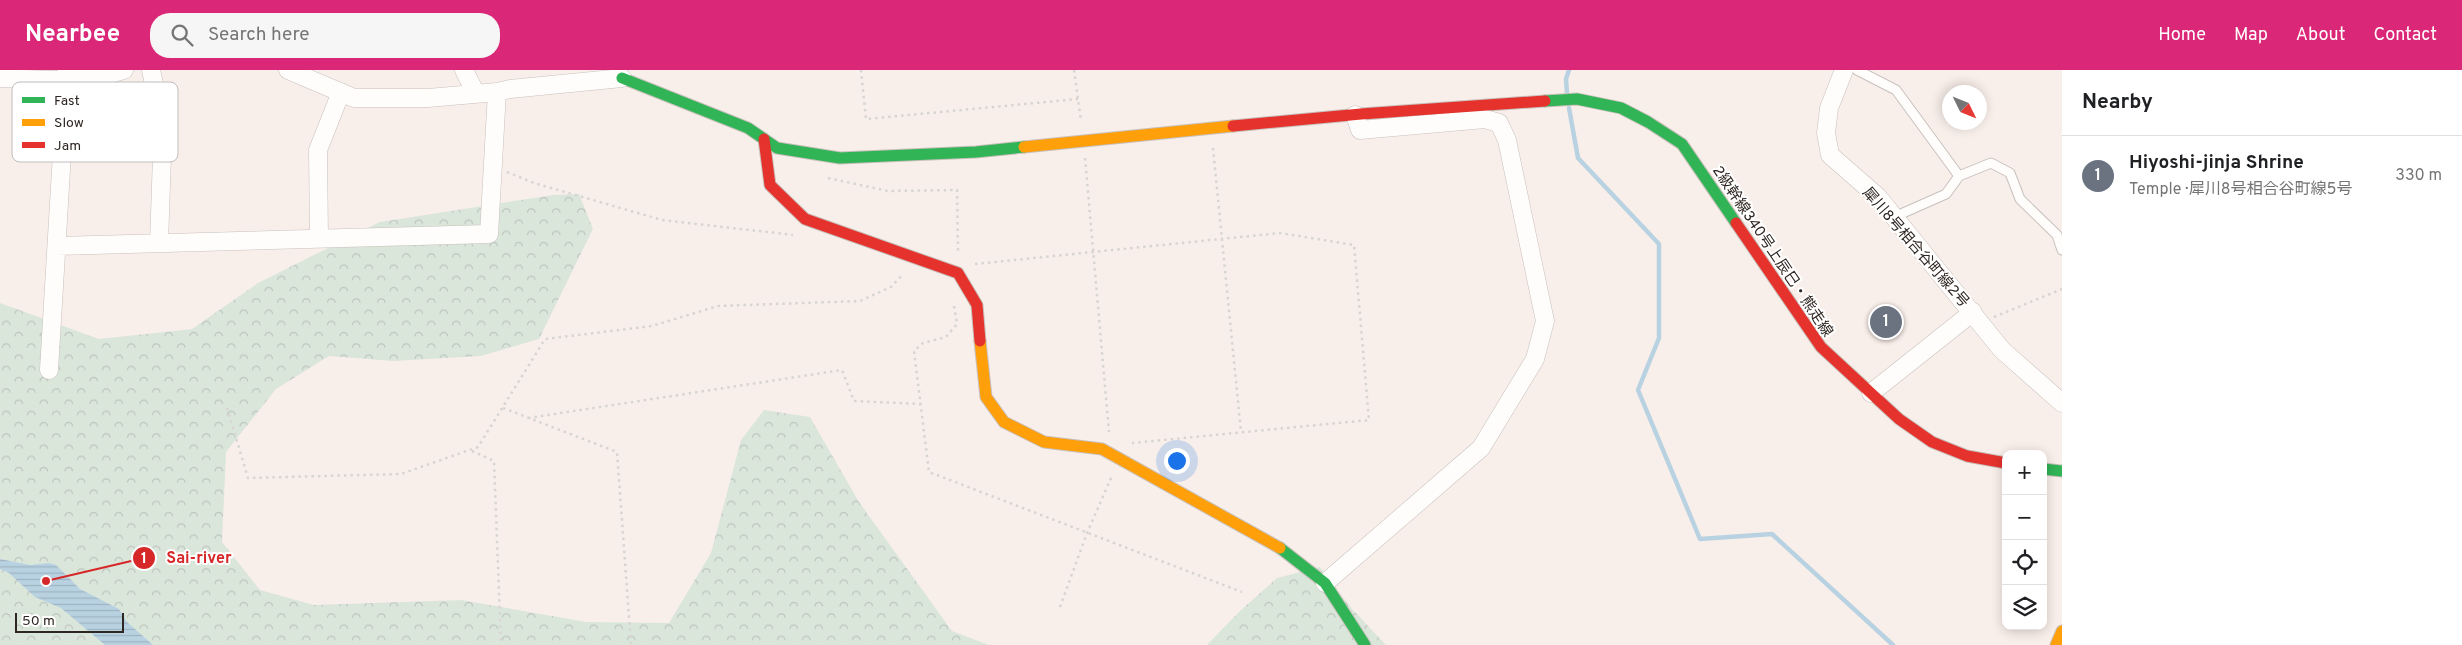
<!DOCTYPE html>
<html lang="en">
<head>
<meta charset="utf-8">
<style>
  body { margin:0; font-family:Overpass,"Noto Sans JP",sans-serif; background:#f6f6f6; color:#202124 }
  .controls { position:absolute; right:15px; bottom:15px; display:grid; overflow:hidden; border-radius:10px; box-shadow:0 2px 12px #0003 }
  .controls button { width:45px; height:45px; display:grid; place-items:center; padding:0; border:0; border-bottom:1px solid #e0e0e0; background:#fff; color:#202124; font:25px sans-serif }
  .compass { position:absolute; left:1942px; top:15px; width:45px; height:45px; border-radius:50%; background:#fff; box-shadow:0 2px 12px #0003; rotate:133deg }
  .scale { position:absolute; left:15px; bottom:12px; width:109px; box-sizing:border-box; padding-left:5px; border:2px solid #2e2622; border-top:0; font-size:14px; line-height:18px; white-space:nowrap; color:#2e2622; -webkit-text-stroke:4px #fff; paint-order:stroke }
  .you { position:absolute; left:1176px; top:390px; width:18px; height:18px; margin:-12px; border:4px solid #fff; border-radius:50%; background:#1a73e8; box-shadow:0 0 0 8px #1a73e833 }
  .badge { display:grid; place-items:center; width:32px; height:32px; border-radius:50%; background:#db2777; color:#fff; font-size:16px; font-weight:700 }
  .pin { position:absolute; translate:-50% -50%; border:2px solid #fff; box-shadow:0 1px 5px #0006 }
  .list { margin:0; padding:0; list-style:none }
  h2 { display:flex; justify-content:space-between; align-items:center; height:65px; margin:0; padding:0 20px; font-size:21px }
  h2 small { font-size:16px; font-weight:400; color:#757577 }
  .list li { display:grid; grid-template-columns:32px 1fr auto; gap:15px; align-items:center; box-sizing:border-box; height:80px; padding:0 20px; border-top:1px solid #e0e0e0 }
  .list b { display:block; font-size:19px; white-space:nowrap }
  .list p { margin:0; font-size:16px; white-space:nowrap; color:#757577 }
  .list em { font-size:16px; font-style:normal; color:#757577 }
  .icon { flex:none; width:28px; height:28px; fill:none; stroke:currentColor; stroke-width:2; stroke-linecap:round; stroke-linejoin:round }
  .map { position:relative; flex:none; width:2062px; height:575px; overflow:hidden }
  header { display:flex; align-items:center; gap:30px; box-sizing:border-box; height:70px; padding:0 25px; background:#db2777; color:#fff }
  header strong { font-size:24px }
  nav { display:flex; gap:28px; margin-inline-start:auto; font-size:18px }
  .search { width:350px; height:45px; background:#f6f6f6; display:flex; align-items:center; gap:12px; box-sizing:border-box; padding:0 18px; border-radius:20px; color:#757577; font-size:19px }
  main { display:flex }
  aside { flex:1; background:#fff }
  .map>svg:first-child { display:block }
  .forest { fill:url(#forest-crowns) }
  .water { fill:url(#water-rules) }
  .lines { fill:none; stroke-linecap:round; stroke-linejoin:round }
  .stream { stroke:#b8d2e2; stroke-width:4.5 }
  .lane-casing { stroke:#c8c0bc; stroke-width:11 }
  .street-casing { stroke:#c8c0bc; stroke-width:19 }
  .fast-casing { stroke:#c8c0bc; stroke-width:13 }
  .slow-casing { stroke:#c8c0bc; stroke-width:13 }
  .jam-casing { stroke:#c8c0bc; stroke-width:13 }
  .path { stroke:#d7d5d3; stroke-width:2.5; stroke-dasharray:2.5 4; stroke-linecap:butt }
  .lane { stroke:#fefdfc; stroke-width:9 }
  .street { stroke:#fefdfc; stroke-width:18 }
  .fast { stroke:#30b455; stroke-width:11 }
  .slow { stroke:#ff9f0a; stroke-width:11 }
  .jam { stroke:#e5322d; stroke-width:11 }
  .labels { text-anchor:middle; stroke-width:4; stroke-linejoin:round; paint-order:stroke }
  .street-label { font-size:15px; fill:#2e2622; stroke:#fff }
  .key { fill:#fff; stroke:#c0bebd; stroke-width:1 }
  .key-label { font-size:14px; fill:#2e2622 }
  .leader { fill:none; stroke:#d62828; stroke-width:2 }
  .callout-dot { fill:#d62828; stroke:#fff; stroke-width:2 }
  .mark-label { font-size:15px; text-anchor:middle; font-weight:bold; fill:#fff }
  .callout-label { font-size:16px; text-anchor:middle; font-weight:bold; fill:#d62828; stroke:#fff; stroke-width:4; stroke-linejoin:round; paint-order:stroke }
</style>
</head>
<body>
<header>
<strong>Nearbee</strong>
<div class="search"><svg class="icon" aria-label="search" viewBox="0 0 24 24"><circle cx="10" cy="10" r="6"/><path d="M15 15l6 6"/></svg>Search here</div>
<nav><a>Home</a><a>Map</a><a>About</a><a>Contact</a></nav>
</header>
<main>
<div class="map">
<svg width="2062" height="575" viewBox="0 0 2062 575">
  <defs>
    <pattern id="forest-crowns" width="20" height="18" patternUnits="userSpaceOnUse" patternTransform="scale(1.25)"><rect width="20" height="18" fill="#dbe6db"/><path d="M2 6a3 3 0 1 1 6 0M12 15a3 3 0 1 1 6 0" fill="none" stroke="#bcc5bc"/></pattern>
    <pattern id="water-rules" width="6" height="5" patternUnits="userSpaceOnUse" patternTransform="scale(1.25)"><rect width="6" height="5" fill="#b8d2e2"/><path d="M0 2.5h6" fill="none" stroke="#9eb4c2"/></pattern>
  </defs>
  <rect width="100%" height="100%" fill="#f9efea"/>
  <path class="forest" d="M579,124l14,35 -54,110 -58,17 -88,5 -64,-5 -53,33 -50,63 -4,90 38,48 54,15 147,-5 125,22 83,1 42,-70 30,-113 23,-30 46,7 49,85 93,129 37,14h-989v-342l99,36 93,-10 66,-46 122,-61 173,-27z
    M1320,497l32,42 34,36h-179l33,-34 37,-33z"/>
  <path class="water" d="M0,489l30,6 19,-2 7,2 24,24 39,20 8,13 26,23h-48l-44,-37 -26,-11 -26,-24 -9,-4z"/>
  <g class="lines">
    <path class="stream" d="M1567,23l-1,-14 3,-9
      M1569,38l9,50 81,86v94l-21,52 62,149 72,-5 121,111"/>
    <defs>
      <path id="lane" d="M1857,0l39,20 63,86 32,-13 19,10 10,26 37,36 5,15
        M1894,147l52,-23 13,-18"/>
      <path id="street" d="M151,0l12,57 -4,116
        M288,0l66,28h74l69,-6 13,-3 112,-11
        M464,0l12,24
        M1844,0l-15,38 -3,25 4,22 48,42 124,153 60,53
        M0,8c41,2 84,5 124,-8
        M319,168l-1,-88 23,-58
        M57,176l432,-12 8,-142
        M49,300l18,-300
        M1871,323l102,-81
        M1325,513l156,-135 54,-89 10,-38 -38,-181 -8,-17 -14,-4 -125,11 -5,-15"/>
      <path id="fast" d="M622,8l126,50 29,20 63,10 136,-6 48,-5
        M1545,31l32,-2 44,9 27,14 34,22 54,79
        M2043,399l19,2
        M1280,478l45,35 40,62"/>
      <path id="slow" d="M1024,77l209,-21
        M980,271l6,56 18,25 40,20 58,7 178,99
        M2056,575l6,-14"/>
      <path id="jam" d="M1233,56l128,-12 184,-13
        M764,69l6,46 35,34 153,54 19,32 3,36
        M1736,153l85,124 78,72 33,23 35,14 39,7"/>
    </defs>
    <use href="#lane" class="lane-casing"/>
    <use href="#street" class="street-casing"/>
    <use href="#fast" class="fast-casing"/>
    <use href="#slow" class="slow-casing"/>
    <use href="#jam" class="jam-casing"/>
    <path class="path" d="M861,0l5,49 212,-20
      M1074,0l7,51
      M1213,78l28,284
      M1085,88l24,274
      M507,102l27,11 128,37 131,15
      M828,108l60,13 69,-1 1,64
      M975,194l305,-31 74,12 15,175 -237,23
      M954,236l3,18 -11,13 -23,6 -9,8 15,121 313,120
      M1994,247l68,-28
      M227,338l21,70 153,-4 77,-27 67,-108 107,-13 66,-20 142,-5 31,-14 12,-13
      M503,338l114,44 14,192
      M528,348l314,-48 12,31 67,3
      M472,381l22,10 7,184
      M1060,537l27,-74 25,-57"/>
    <use href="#lane" class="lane"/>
    <use href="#street" class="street"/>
    <use href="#fast" class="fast"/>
    <use href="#slow" class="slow"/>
    <use href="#jam" class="jam"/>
  </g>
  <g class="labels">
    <g class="street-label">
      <text transform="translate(1916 177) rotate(49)" y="5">犀川8号相合谷町線2号</text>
      <text transform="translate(1773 181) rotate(56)" y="5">2級幹線340号上辰巳・熊走線</text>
    </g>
  </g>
  <rect x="12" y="12" width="166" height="80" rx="8" class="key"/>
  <rect x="22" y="27" width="23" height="6" fill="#30b455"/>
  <rect x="22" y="49" width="23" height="7" fill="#ff9f0a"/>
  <rect x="22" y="72" width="23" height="6" fill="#e5322d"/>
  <g class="key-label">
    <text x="54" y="35">Fast</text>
    <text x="54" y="57">Slow</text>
    <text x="54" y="80">Jam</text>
  </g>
  <path class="leader" d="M46 511L144 488"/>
  <g class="callout-dot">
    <circle cx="46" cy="511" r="5"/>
    <circle cx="144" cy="488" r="12"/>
  </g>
  <g class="mark-label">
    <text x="144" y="493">1</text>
  </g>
  <g class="callout-label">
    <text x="199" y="493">Sai-river</text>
  </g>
</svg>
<div class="controls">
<button>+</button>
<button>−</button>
<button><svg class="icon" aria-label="locate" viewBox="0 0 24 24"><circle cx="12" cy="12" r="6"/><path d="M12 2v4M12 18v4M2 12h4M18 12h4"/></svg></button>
<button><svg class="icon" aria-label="layers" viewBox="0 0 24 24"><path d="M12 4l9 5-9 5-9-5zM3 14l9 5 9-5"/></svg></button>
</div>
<svg class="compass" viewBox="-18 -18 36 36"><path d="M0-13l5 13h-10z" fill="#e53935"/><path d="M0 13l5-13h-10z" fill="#757577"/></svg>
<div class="scale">50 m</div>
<div class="you"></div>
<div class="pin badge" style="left:1886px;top:252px;background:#6b7280">1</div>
</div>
<aside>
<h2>Nearby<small></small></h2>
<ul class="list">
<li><span class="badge" style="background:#6b7280">1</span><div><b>Hiyoshi-jinja Shrine</b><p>Temple · 犀川8号相合谷町線5号</p></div><em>330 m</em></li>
</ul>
</aside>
</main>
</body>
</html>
